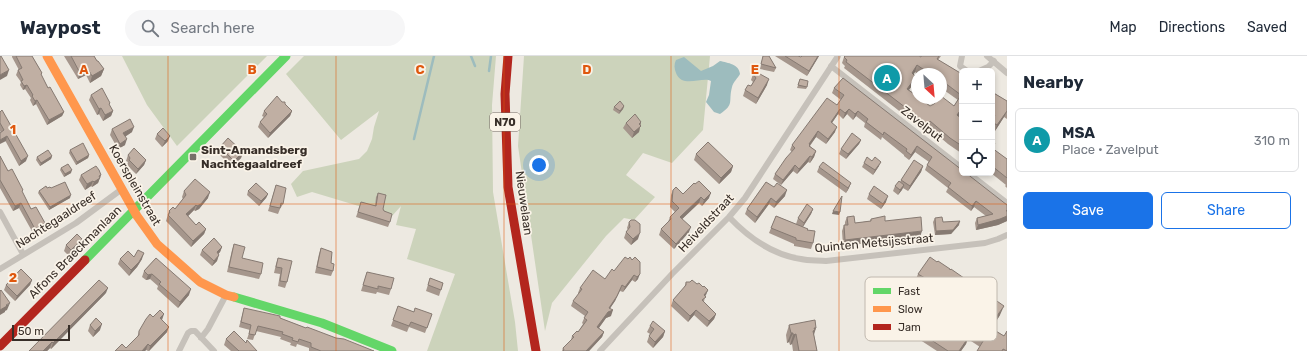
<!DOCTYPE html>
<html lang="en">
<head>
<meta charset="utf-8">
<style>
  body { margin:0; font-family:Rubik,sans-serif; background:#f6f6f7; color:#1f2937 }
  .controls { position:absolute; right:12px; top:12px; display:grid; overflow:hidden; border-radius:6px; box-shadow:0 2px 6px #0003 }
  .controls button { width:36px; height:36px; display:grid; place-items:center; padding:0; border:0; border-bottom:1px solid #e0e1e3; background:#fff; color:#1f2937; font:20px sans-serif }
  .compass { position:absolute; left:911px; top:12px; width:36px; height:36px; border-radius:50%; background:#fff; box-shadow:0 2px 6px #0003; rotate:154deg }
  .scale { position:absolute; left:12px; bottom:10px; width:58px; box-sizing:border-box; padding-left:4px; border:2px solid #372e28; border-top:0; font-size:11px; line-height:14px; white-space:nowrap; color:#372e28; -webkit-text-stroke:3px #faf3e8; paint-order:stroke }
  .you { position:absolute; left:539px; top:109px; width:14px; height:14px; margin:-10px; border:3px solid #fff; border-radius:50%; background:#1a73e8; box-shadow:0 0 0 6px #1a73e833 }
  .badge { display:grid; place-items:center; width:26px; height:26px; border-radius:50%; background:#1a73e8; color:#fff; font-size:13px; font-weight:700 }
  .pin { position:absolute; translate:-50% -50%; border:2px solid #fff; box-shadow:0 1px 4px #0006 }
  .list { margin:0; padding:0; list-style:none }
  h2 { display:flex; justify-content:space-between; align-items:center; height:52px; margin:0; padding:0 16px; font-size:17px }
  h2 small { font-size:13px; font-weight:400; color:#747a83 }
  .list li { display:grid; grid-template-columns:26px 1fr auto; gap:12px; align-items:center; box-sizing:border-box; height:64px; margin:0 8px 8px; padding:0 8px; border:1px solid #e0e1e3; border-radius:6px }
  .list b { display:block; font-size:15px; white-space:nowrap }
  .list p { margin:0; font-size:13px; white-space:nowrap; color:#747a83 }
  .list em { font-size:13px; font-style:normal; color:#747a83 }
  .actions { display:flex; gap:8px; padding:12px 16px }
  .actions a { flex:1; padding:9px 0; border:1px solid #1a73e8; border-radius:6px; text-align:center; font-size:14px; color:#1a73e8 }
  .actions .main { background:#1a73e8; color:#fff }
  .icon { flex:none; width:22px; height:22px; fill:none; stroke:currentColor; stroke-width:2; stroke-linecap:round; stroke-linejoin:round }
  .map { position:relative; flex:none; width:1007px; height:295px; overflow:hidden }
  header { display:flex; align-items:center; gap:24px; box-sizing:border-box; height:56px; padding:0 20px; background:#fff; border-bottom:1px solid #e0e1e3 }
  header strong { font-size:19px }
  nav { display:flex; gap:22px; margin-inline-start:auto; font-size:14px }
  .search { width:280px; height:36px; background:#f6f6f7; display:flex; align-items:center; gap:10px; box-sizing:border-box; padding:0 14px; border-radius:22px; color:#747a83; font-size:15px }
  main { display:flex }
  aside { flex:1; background:#fff }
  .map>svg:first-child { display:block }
  .green { fill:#ccd3bb }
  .water { fill:#9dbcbe }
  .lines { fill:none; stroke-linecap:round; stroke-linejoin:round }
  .stream { stroke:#9dbcbe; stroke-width:2.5 }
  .street { stroke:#c6c1ba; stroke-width:6 }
  .fast { stroke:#63d668; stroke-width:9 }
  .slow { stroke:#ff974d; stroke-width:9 }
  .jam { stroke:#b3261e; stroke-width:9 }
  .wall { fill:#a5968c; fill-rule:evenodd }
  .shaded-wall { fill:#867a72 }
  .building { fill:#c0afa3; stroke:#867a72; fill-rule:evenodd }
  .grid { fill:none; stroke:#df570d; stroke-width:1; stroke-opacity:0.55 }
  .poi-dot { fill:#776f69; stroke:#faf3e8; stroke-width:1.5 }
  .labels { text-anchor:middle; stroke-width:3.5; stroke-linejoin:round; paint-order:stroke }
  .shield { fill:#faf3e8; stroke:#726962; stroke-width:1 }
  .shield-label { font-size:11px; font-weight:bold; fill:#372e28 }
  .street-label { font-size:12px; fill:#372e28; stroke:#faf3e8 }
  .poi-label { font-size:12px; font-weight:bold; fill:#372e28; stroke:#faf3e8; text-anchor:start }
  .key { fill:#faf3e8; stroke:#c0b8ae; stroke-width:1 }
  .key-label { font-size:11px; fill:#372e28 }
  .grid-label { font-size:13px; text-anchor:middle; font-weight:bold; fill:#df570d; stroke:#faf3e8; stroke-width:3.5; stroke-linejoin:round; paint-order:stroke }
</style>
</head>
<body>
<header>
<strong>Waypost</strong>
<div class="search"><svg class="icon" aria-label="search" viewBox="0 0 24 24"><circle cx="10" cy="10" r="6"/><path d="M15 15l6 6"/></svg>Search here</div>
<nav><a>Map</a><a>Directions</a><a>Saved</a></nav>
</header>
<main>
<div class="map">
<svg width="1007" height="295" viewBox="0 0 1007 295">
  <rect width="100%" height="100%" fill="#ede9e1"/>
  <path class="green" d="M122,0h145l-90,90 -30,-41z
    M304,0h192l-4,49 1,87 22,130 3,29h-91l28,-77 -48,-15 9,-30 -20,-4 5,-19 -9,10 -80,-24 -15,5 -6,-13 12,-13 56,-12 8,-8 5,-12 2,-12 5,-16 -38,29 -55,-66z
    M524,0h186l-7,74 -31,33 -29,-10 -17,22 29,22 -21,23 -10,-2 -18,18 -54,67 -7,28 -27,-185z"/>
  <path class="water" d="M684,1l17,14 12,-5 7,-5c8,2 19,3 20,13 -2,4 -7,8 -8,13 -4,15 3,17 -12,27l-6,-2 -8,-10 3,-7 2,-14c-8,-5 -29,8 -35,-8 -2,-5 -2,-9 0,-13z"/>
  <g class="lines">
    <path class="stream" d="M471,0l4,10
      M489,15l2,-15
      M414,83l20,-83"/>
    <path class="street" d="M962,0l-2,10 7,5
      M987,0l20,17
      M831,10l131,102
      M979,15l9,-4 6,-6
      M968,117l39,30
      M0,156l23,42
      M729,161c19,20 44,38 72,42 8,2 17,1 25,2l159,-18 13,-4 9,-4
      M0,213l76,-46 46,-34
      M201,282l7,-9 18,-34
      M179,295l9,-18 3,-2h4l19,20
      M600,295l72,-77 57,-57 16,-19 93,-142"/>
    <path class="fast" d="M85,204l201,-204
      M234,241l88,26 70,28"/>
    <path class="slow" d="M47,0l90,160 20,28 43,38 26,13 8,2"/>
    <path class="jam" d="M508,0l-3,38 3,93 28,164
      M0,290l85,-86"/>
  </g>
  <path class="wall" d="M12,0h20l10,17 -1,2 7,13 16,24 -2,4 -15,9 -11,-21 -3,2 -3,-6 1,-2 -6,-9 -2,1 -3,-5 1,-3 -5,-7 2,-5h1l-7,-13z
    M64,0h30l3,5 7,8 -3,7 -11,7 -4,-8 -8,4z
    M763,0h6l7,12 -2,4 -14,-3z
    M775,0h23l3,1 18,-1 -12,20z
    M921,0h20l-3,4 24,14v37l-3,5 3,3v32l-1,2 -13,-9 -20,-17 -3,4 -81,-63 1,-2 -3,-3 2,-6h77zM915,16l3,2h23v14l17,12 -4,6h-24l-21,-16 5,-7 2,-6 -3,-3z
    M753,18l14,11 -11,19 -13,-8 2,-6 6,-4 2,-4 -2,-2z
    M800,23l7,8 -1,2 -9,-1z
    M834,32l173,117v16l-9,4 -22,5 -1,-7 2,-5 9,-2 -12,-9 -3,4 -25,-19 2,-4 -23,-18 2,-5 2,-3 -14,-10 -6,8 -5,-4v-1l-22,-18 -1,3 -17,-13 1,-4 -9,-7 -3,4 -6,-6 -4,5 -5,-5 -6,9 3,9 -9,12 -10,-7 -6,9 6,5 -2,6 -4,6 -2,-1 -11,12 -4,-3 -12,14 -8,-6 2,-5 17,-22 -2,-2 2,-5 45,-40 4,-5 -9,-7z
    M992,36l15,9v18l-3,-2 -9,14 -3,-2z
    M91,39l18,10 4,6 -2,5 -8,5 -4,-7 -2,1 -8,-15z
    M285,48l7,7 -2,5 -22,22 -10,-11 2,-5 4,-5 -2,-1 2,-5z
    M624,50l-1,3 -4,5 -6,-4 1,-3z
    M0,56l26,49 -7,5 -19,-35z
    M641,66l-2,10 -7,6 -9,-10 3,-5z
    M112,73l20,3 -7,5v8l-7,4 -8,-14z
    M157,78l11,7 -6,6 -7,-8z
    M861,84l-2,4 -13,15 -7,-5 2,-5z
    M992,85l1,8 14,10v29l-2,-2 1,-1 -15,-12h1z
    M220,91l23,5 -2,6 -9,9 -14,-14z
    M70,94l19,5 -1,3 -12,7 -7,-12z
    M696,98l37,12 -2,6 -12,12 -25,-24z
    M128,99l18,5 -2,5 -8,9 -9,-9 1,-3 -2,-1z
    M0,100l8,15 14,22 9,16 14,14 -2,5 -10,5 -14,-25 -6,3 -13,-23z
    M52,100l-1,3 -11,7 -4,-6 1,-3z
    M864,107l15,3 -6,9 -11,-8z
    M923,110l-2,6 -13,19 -5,-3 -5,7 -5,-4 2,-5 5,-4 1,-2z
    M819,111l30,21 -3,5 -29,-21z
    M61,112l10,5 -7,4 -4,-7z
    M81,119h20l-3,8 -6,4 -1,-1 -6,4 -6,-10z
    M766,126l19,14 -11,12 -5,-4 -14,19 -10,-9 2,-5z
    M276,129l7,19 -3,5 -2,5 -10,-3z
    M47,132h4l19,10 -21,12 -11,-17 1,-2z
    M673,134l10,4 26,4 -7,8 -3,-3 -17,16 7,13 -15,17 -15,-14 2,-6 7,-7 2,-5 5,-5 -5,-5 1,-12z
    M184,135l24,7 -9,11 -4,2 -1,-1 -6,6 8,9 10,4 -2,5 -13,13 -25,-26 3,-10 6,-2 8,-10 -1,-2z
    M248,135l20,3 -2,4 -7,8 -12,-11z
    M378,137l5,16 7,13 -2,5 -32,-10 5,-15 14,4 1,-9z
    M869,138l17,8 -5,7 -14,-10z
    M813,153l-2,5 -8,13 4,3 6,13 -2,6 -17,-3v-2l-25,-11 7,-17 20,8 2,-6z
    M847,161l8,6 15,-2 1,-2 14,2 35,16 -77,9 -1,-15 2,-6h1v-3z
    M935,162l8,4 16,3 -8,9 -16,1 -2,-13z
    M629,166l9,17 -7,6 -7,-7 2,-6 2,-2 -1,-2z
    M234,188l8,14 19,16 -2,5 -32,-7 5,-22z
    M66,189h14l-11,11 -5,-5z
    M222,191l-2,5 -2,2 -1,7 -5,5 -12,-11 2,-5z
    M321,192l10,15 2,8 -2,5 -16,-3 4,-19z
    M134,201l8,2 -5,8 -8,9 -11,-12 2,-5z
    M156,202l33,37 -11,13 -21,-19 1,-3 -8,-7 -4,1 -4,-3 2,-6z
    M278,202l9,24 -2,6 -7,-2 2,-12 -6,-1 2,-9z
    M628,203l4,1 6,19 -3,3 -3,-2 -9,12 -3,-1 -5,10 -5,7 1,8 -5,2 -7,10 5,4 -2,5 -13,14h-27l1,-3 8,-8 1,-4 6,-4 5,-8 -1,-1 3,-7 -14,-10 2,-5 6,-7 -1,-1 2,-5 25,-9z
    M367,216l24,17 -2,6 -12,-3 -1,2 -15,-3z
    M918,218l82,41 -8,13 12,8 3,15h-30l3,-4 -9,-6 4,-10 3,-6 -42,-29 -22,-12z
    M430,222l13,5 -4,13 -13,-5z
    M32,224l-2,5 -15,16 -11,-11 2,-5z
    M686,226l11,2 11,6 -3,6 -1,6 12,12 -2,5 -7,8 -13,-12 -6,7 -17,-16 2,-6 11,-12z
    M106,237l-55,56 -1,-1 -3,3h-18z
    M897,240l62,38 9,4 -2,6 -5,7h-24l-55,-36 1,-1 -4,-2 2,-6z
    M398,250l16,6 18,2 -7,19 -16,-6 -2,5 -16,-6z
    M244,252l36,10 26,10 68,23h-65v-3l-12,-4 -1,3 -6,-2 1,-2 -11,-4 1,-2 -25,-6 -3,9 -6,-1 3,-9 -11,-3z
    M153,261l9,3 5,12 -18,19h-1l-2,-1 -1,1h-30l11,-3 2,-2 9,-8 2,-7z
    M90,269l10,5 -7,7 -5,-6z
    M789,269l25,10 3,16h-24l-1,-7 -2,1 -1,-3 -2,1 -1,-8z
    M650,270l15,5 -2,6 -10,11 -6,-6 2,-6 1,-2 -3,-2z
    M226,283l20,4 11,8h-26l-7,-6z"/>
  <path class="shaded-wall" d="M818,0h1l-12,20 2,-5z
    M917,9l-2,7 -5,7 2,-6z
    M88,13l-2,6 -8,4 2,-6z
    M104,13l-3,7 -11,7 2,-7z
    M9,14l-2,6 -7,4v-5z
    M916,21l-2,6 -9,12 2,-6z
    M769,23l-2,6 -11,19 2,-6z
    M27,29l-2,4 -2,1 1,-4z
    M37,44l-1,4 -3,2 2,-5z
    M624,50l-1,3 -4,5 1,-3z
    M101,52l-2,6 -2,1 2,-6z
    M962,52v3l-7,11 2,-7z
    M840,53l-2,5 -9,13 2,-5z
    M849,53l-2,5 -4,5 2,-6z
    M113,55l-2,5 -8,5 2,-6z
    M292,55l-2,5 -22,22 2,-5z
    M858,55l-2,5 -3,4 2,-6z
    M1007,55l-3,6 -9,14 2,-6z
    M64,56l-2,4 -15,9 2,-5z
    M930,65l-2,6 -3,4 2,-7z
    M641,66l-2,10 -7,6 2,-6 5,-8z
    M134,71l-2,5 -11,7 2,-6z
    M837,71l-2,5 -9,12 2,-5z
    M818,75l-2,6 -6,8 -2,5 1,-6z
    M7,80l-1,5 -6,3v-4z
    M170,80l-2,5 -6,6 3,-6z
    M127,83l-2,6 -7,4 2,-5z
    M861,84l-2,4 -13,15 2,-5z
    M917,90l-2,6 -6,8 2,-5z
    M816,95l-2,6 -4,6 2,-6z
    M243,96l-2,6 -9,9 2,-6z
    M89,99l-1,3 -12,7 1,-3z
    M28,100l-2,5 -7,5 2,-5z
    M52,100l-1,3 -11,7 1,-3z
    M810,100l-2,6 -11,12 2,-5z
    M146,104l-2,5 -8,9 2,-5z
    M881,106l-2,4 -6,9 2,-5z
    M795,109l-2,6 -12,14 2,-5z
    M733,110l-2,6 -12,12 2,-6z
    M923,110l-2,6 -13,19 2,-5z
    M72,114l-1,3 -7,4 1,-3z
    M101,119l-3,8 -6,4 2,-5z
    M93,125l-2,5 -6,4 2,-6z
    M851,127l-2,5 -3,5 2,-5z
    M904,129l-2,5 -4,5 2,-5z
    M787,134l-2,6 -11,12 2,-6z
    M210,136l-2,6 -9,11 -4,2 2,-5z
    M711,137l-2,5 -7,8 2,-6z
    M268,138l-2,4 -7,8 2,-5z
    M71,139l-1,3 -21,12 1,-3z
    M888,140l-2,6 -5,7 2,-5z
    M701,141l-2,6 -21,20 2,-6z
    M771,142l-2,6 -14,19 2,-6z
    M976,145l-2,6 -3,4 1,-5z
    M21,147l-2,5 -6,3 2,-5z
    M196,149l-2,5 -10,10 2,-6z
    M813,153l-2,5 -9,14 2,-5z
    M833,155l7,1 -1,3 -7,-1z
    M1007,160v5l-9,4 -22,5 2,-5z
    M960,165l-1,4 -8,9 -16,1 1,-4z
    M45,167l-2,5 -10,5 2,-4z
    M691,171l-2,5 -15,17 2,-5z
    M206,173l-2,5 -13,13 2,-6z
    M922,175l-2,6 -77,9 2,-6z
    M640,177l-2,6 -7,6 2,-6z
    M82,183l-2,6 -11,11 2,-6z
    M222,191l-2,5 -5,6 2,-6z
    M144,197l-2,6 -5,8 -8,9 2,-6z
    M219,199l-2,6 -5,5 2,-5z
    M152,218l-2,5 -4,1 2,-5z
    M640,218l-2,5 -3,3 2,-5z
    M634,219l-2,5 -9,12 2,-5z
    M32,224l-2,5 -15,16 2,-5z
    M622,229l-7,16 -8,12 2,-5z
    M108,232l-2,5 -55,56 2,-6z
    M191,233l-2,6 -11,13 2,-6z
    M708,234l-2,5 -4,5 2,-5z
    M10,247l-3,7 -2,1v1l-5,3v-5z
    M1004,250l-4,9 -14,22 3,-10z
    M613,254l-2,6 -5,2 -11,15 2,-6 11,-15z
    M696,254l-2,5 -6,7 2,-6z
    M164,258l-2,6 -4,4 2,-6z
    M716,258l-2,5 -7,8 2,-6z
    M102,268l-2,6 -7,7 2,-6z
    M169,271l-2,5 -18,19 1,-5z
    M814,272h2l-3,10v-7z
    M665,275l-2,6 -10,11 2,-6z
    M604,276l-2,5 -13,14h-3z
    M791,277h2l-4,9 -2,1z
    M796,278l-4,10 -2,1 3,-10z
    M968,282l-2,6 -5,7h-2z
    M52,286l-2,6 -3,3h-4z
    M148,288l-2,6 -1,1h-3z"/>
  <path class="building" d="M0,0h1l8,14 -9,5z
    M16,0h16l10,17 -1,1 7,14 2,-1 14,25 -15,8 -12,-20 -2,1 -3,-5 1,-1 -6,-10 -3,1 -3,-5 2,-1 -5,-10 4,-2z
    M71,0h23l3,5h1l6,8 -12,7 -4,-7 -8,4z
    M763,0h6l7,12 -15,-4z
    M785,0h13l3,1 1,-1h16l-9,15z
    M845,0h74l2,1v-1h18l-2,3 25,15v34l-5,7 5,4v27l-12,-8 -20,-17 -3,3 -81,-62 1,-2 -3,-3zM917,9l13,9h11v6l20,15 -7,11 -13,-10v2h-2l-5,6 -4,2 -11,-8h-2v-2l-10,-7 9,-12 -4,-4z
    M753,18h7l9,5 -11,19 -13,-8 3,-5 3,1 5,-8z
    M843,22l119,92v3h4l41,32v5l-1,1h1v5l-7,3 -22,6 -1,-7 16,-4 -17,-13 -4,5 -24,-19 3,-4 -24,-18 5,-8 -15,-11 -6,9 -5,-4 1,-2 -23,-17 -1,3 -17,-13 2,-3 -10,-8 -3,3 -6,-5 -4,4 -5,-4 -9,13 6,5 -9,12 -10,-8 -9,13 1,1 -1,1 7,5 -4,6 -2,-1 -11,13 -4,-4 -12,15 -8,-6 11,-16 9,-10 -3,-3 35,-47 10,7 7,-10 -10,-7z
    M800,23l8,2 -1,6 -9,-2z
    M102,32l8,15 -1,1 4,7 -8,4 -4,-7 -2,1 -8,-14z
    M992,36l15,9v10l-10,14 -5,-3v-3l3,-4 -3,-2z
    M277,40l5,6h3v2l7,7 -22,22 -10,-11 7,-8 -3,-3z
    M620,45l4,5 -4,5 -6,-4z
    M2,54l26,46 -7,5 -14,-25 -7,4v-7l4,-3 -4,-7v-11z
    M635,58l6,8 -2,2 2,2 -7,6 -8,-9z
    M130,63l4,8 -11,6 4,6 -7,5 -8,-15z
    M163,72l7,8 -5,5 -8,-7z
    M852,77l9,7 -13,14 -7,-5z
    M228,82l15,14 -9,9 -14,-14z
    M992,85l3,2 -3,4z
    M708,86l25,24 -12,12 -25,-24z
    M83,87l6,12 -12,7 -7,-12z
    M134,92l12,12 -8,9 -9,-9 1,-2 -2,-3z
    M992,92l15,11v19l-15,-12z
    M48,94l4,6 -11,7 -4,-6z
    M0,100l8,15 4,-2 11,21 -1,1 9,18 5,-2 9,16 -10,6 -14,-26 -6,3 -15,-26z
    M867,101l5,4 3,-4 6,5 -6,8 -11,-7z
    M914,104l9,6 -13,20 -9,-6z
    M823,106l28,21 -3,5 -29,-21z
    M68,108l4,6 -7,4 -4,-6z
    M96,110l3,4 2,5 -2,1 1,2 -6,4 -1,-1 -6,3 -6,-9z
    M195,123l15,13 -9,12 -4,2 -1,-1 -10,9 10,11 3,-3 7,7 -13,12 -25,-26 2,-3 -1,-1 4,-4 2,2 11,-14 -2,-4z
    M699,125l12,12 -7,7 -3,-3 -21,20 11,10 -15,17 -15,-15 10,-10 -1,-2 9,-9 -7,-7 1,-11 3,-3 7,7 11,-11 1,1z
    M899,125l5,4 -4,5 -5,-4z
    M65,126l6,13 -21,12 -11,-16 7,-5 1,2 3,-1 1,1z
    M766,126l8,5 3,-4 10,7 -11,12 -5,-4 -14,19 -10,-8z
    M256,127l12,11 -7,7 -13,-10z
    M276,129l10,3 -3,16 -2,-1 -1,5 -10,-2z
    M874,130l14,10 -5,8 -14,-10z
    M378,137l8,2 -3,14 1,2 8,3 -2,8 -32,-10 3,-10 15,4z
    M842,140l-2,16 -7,-1z
    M807,148l6,5 -9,14 -6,-5z
    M776,160l32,13 -1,1 8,1 -2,12 -17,-3v-2l-25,-10z
    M854,160l1,7 16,-2v-2l14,-3v5l36,-4 1,14 -77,9 -1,-15h4l-1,-8z
    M942,161l1,5 17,-1 -7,9 -17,1 -1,-13z
    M631,164h4l5,4v9l-7,6 -7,-7 4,-5 -1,-5z
    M77,178l5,5 -11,11 -5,-5z
    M214,182l8,9 -5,5 2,3 -5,6 -12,-11z
    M234,188l11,3 -3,11 21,5 -2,11 -32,-7z
    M321,192l11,4 -1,11 3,1 -1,7 -16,-4z
    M138,194l6,3 -5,9 -8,8 -11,-11 8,-8 6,6z
    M625,201l3,2 2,-2 2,3 3,-3 5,5v12l-3,3 -3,-2 -9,12 -3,-2 -5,11 -8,12 4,2 -5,2 -11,15 7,5 -18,19h-23l1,-1 -1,-2 11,-11 -2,-1 5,-5 1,1 9,-12 -3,-2 4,-6 -15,-11 9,-12 -2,-1 13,-18 12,9 7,-10 2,2z
    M930,201l7,5 1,-1 12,8v1l1,-1 53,37 -15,21 15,9 3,-5v20l-4,-2 -1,2h-25l8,-13 -10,-7 9,-14 -45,-31 -21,-12z
    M156,202l35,31 -11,13 -21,-18 2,-2 -9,-8 -4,1 -4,-4z
    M278,202l14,3 -5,21 -7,-1 2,-13 -6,-1z
    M21,213l11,11 -15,16 -11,-11z
    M367,216l27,6 -3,11 -13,-3v3l-15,-4z
    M430,222l13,5 -2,7 -13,-5z
    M99,224l9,8 -55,55 -1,-1 -9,9h-14z
    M692,224l5,4 2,-1 4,4 1,-1 4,4 -4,5 2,2 -4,3 14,14 -7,7 -13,-11 -6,6 -17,-16 13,-15v-3h4z
    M892,232l6,4 -1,4 4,-3 18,14v1l40,26 1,-1 8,5 -9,13h-11l-64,-42 1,-1 -4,-2z
    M1,234l9,13 -4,2 1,1 -7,4v-19z
    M398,250l16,6 1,-4 17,6 -5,14 -16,-6 -2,4 -16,-6z
    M244,252l36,8v2l26,10 1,-1 29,11 8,1 30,12h-53l-10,-4v-4l-12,-4 -1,3 -6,-2 1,-2 -11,-4 1,-2 -25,-6 -3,9 -6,-1 2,-9 -10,-3z
    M160,254l4,4 -4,4 9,9 -19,19 -2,-2 -6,7h-27l7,-7 4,4 13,-13v-4l7,-12 4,-5 3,3z
    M96,262l6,6 -7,7 -5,-6z
    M815,264l1,8h-2l1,2 -2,1 4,20h-18l-3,-17 -3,1v-2h-2l-2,-8z
    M653,265l12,10 -10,11 -6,-6 5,-7 -4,-3z
    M234,275l12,12 1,-3 10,11h-18l-13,-12z"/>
  <path class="grid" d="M168,0v295M336,0v295M504,0v295M671,0v295M839,0v295M0,148h1007"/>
  <rect class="poi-dot" x="189" y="97" width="8" height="8" rx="2"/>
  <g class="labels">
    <rect class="shield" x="490" y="57" width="30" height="18" rx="3"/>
    <g class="shield-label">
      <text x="505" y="70">N70</text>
    </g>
    <g class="street-label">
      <text transform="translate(922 68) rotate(38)" y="4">Zavelput</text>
      <text transform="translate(135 129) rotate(60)" y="4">Koerspleinstraat</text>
      <text transform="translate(524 147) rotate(82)" y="4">Nieuwelaan</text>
      <text transform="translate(56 164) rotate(-33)" y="4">Nachtegaaldreef</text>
      <text transform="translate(706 167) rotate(-47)" y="4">Heiveldstraat</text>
      <text transform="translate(874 187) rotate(-5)" y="4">Quinten Metsijsstraat</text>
      <text transform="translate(75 196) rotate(-45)" y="4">Alfons Braeckmanlaan</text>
    </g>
    <g class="poi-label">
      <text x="201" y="98">Sint-Amandsberg<tspan x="201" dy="14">Nachtegaaldreef</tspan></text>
    </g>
  </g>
  <rect x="865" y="221" width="132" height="64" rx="6" class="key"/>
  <rect x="873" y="232" width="18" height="6" fill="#63d668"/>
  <rect x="873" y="250" width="18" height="6" fill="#ff974d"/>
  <rect x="873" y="268" width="18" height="6" fill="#b3261e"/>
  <g class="key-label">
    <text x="898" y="239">Fast</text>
    <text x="898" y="257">Slow</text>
    <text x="898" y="275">Jam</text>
  </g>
  <g class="grid-label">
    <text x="84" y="18">A</text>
    <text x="252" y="18">B</text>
    <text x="420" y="18">C</text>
    <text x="587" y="18">D</text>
    <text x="755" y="18">E</text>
    <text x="13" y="78">1</text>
    <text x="13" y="226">2</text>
  </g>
</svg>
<div class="controls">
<button>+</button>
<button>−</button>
<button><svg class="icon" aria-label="locate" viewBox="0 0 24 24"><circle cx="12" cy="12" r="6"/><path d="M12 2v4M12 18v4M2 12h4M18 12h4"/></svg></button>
</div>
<svg class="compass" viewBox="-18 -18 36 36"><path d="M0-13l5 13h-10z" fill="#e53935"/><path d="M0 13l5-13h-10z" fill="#747a83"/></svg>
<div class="scale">50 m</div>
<div class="you"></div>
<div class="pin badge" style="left:887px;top:22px;background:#0f9aa8">A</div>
</div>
<aside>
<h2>Nearby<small></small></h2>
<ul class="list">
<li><span class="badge" style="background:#0f9aa8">A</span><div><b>MSA</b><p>Place · Zavelput</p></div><em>310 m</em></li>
</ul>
<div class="actions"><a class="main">Save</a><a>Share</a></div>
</aside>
</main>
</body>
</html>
